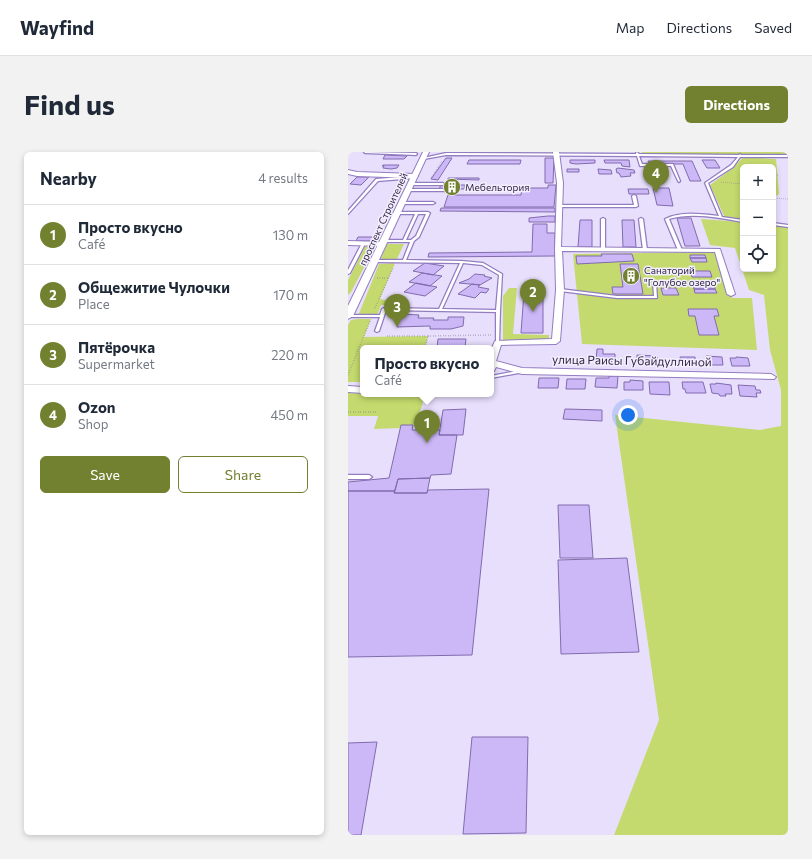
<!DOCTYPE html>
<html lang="en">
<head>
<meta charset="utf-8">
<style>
  body { margin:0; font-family:Commissioner,sans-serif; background:#f2f2f3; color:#1f2937 }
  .controls { position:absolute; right:12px; top:12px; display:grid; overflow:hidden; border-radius:6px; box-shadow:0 2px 6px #0003 }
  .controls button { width:36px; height:36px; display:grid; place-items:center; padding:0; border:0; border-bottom:1px solid #e0e1e3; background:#fff; color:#1f2937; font:20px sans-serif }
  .you { position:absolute; left:280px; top:263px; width:14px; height:14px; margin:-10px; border:3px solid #fff; border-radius:50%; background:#1a73e8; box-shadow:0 0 0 6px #1a73e833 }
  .badge { display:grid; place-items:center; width:26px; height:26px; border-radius:50%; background:#728130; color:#fff; font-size:13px; font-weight:700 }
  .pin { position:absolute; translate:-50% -33px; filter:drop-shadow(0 1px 2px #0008) }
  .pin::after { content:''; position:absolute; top:21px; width:14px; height:12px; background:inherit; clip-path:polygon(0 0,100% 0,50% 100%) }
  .popup { position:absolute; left:12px; top:193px; width:134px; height:52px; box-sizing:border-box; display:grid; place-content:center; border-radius:6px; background:#fff; filter:drop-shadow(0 1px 3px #0005); font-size:13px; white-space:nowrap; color:#747a83 }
  .popup b { font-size:15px; color:#1f2937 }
  .popup::after { content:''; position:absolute; left:50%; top:100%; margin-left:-8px; border:8px solid transparent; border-top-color:#fff }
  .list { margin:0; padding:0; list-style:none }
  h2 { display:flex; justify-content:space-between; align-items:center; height:52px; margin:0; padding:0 16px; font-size:17px }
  h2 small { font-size:13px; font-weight:400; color:#747a83 }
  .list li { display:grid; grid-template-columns:26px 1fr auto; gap:12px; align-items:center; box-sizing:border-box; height:60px; padding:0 16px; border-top:1px solid #e0e1e3 }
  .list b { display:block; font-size:15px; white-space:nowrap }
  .list p { margin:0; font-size:13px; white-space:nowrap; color:#747a83 }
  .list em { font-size:13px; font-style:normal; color:#747a83 }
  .actions { display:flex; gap:8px; padding:12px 16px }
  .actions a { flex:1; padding:9px 0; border:1px solid #728130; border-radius:6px; text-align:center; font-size:14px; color:#728130 }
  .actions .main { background:#728130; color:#fff }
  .icon { flex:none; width:22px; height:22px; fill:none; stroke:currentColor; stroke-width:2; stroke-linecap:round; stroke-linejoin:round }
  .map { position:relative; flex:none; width:440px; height:683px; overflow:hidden; border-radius:6px }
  header { display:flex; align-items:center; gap:24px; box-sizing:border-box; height:56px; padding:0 20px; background:#fff; border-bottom:1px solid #e0e1e3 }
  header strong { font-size:19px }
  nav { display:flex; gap:22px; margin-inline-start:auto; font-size:14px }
  .intro { display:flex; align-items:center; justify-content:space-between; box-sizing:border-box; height:96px; padding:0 24px }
  h1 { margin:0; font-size:28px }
  .button { padding:10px 18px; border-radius:6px; background:#728130; color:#fff; font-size:14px; font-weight:700 }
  main { display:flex; gap:24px; padding:0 24px }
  aside { flex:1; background:#fff; border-radius:6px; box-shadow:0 2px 6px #0003 }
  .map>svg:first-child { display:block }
  .green { fill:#c4da6e }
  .building { fill:#ccb8f7; stroke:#816bad }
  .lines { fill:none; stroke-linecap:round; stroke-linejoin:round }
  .service-casing { stroke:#937cc0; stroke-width:2.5 }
  .minor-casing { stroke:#937cc0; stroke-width:2 }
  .tertiary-casing { stroke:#937cc0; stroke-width:2 }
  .path-far1 { stroke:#887f9c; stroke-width:1; stroke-dasharray:0.5 1.5; stroke-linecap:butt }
  .path { stroke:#887f9c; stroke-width:1.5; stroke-dasharray:0.5 2; stroke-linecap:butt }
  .service { fill:#fff; fill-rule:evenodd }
  .minor { fill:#fff; fill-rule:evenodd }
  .tertiary { fill:#fff; fill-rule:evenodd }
  .labels { text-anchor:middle; stroke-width:3; stroke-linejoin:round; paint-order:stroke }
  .far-poi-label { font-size:10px; fill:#312743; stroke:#f3effe; text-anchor:start }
  .far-street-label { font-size:10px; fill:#312743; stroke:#f3effe }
  .street-label { font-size:12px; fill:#312743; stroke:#f3effe }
</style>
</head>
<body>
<header>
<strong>Wayfind</strong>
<nav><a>Map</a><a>Directions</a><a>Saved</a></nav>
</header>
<div class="intro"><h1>Find us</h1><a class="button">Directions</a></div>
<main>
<aside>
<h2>Nearby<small>4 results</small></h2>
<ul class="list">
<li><span class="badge">1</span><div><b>Просто вкусно</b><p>Café</p></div><em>130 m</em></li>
<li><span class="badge">2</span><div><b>Общежитие Чулочки</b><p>Place</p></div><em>170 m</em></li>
<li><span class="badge">3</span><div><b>Пятёрочка</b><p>Supermarket</p></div><em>220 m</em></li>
<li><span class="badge">4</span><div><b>Ozon</b><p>Shop</p></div><em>450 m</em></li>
</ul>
<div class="actions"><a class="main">Save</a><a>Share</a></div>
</aside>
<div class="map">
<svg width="440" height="683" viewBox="0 0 440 683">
  <rect width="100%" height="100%" fill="#e8dffd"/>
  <path class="green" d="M294,0h146v3l-146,-1z
    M395,5l33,2 3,35 -6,4v-31h-30v53l-18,-2 -15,-33 23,-17z
    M353,67l42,3v47h30v-43l15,2v607h-174l45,-115 -44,-305 145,15 21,-4v-36l-11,-40 -6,-55 -15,-5 -14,-42 -25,-3z
    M39,92h17l-8,17h-16z
    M17,95h10l-24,45 -3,3v-15z
    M370,100l14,46h20l5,52 -175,-6 -9,-90z
    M47,111l-15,36 9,2 -2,4h-6l-4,11h-19l21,-52z
    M161,136h8l-4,46 36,1v5l-46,1v-45z
    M10,167h13l-7,18 64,-1 -3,12h-62v34h-15v-57l3,-5z
    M0,241l77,2 -7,24 -5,6h-12l-1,3 -26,1 4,-13h-30z"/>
  <path class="building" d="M37,3l22,1 -3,3h-21z
    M98,6h6l-14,22 -7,-1z
    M197,6h9l-1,25h-8z
    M121,8h52l-1,4h-53z
    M222,8h25v3l-19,1 -6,-1z
    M256,8h25l1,7 -8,-1 -1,-3h-16z
    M354,8h13l5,8h-13z
    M300,9h44l9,20h-11l-7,-17h-34z
    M35,13h16l-2,3 -6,1 -8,-1 1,-2h-2z
    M270,16l16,2 1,3h-5l1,3 -10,1 -2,-4h-2l-1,-4z
    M219,17h12v3h-12z
    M250,17l13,1 1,4h-13z
    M9,25h12l-8,8 -11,-1z
    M100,26h31v2l-31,-1z
    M93,33h24l-1,4h-25z
    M200,33h8l-2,22h-110l4,-12h73l1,-7h26z
    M305,36h16l4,18 -16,-1z
    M280,37h20l1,5h-20z
    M93,56h114v4l-115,-1z
    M200,64h7v6h-26v-4z
    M329,66h14l9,28h-15z
    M232,68h12v27h-14z
    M274,68h12l2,27h-13z
    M185,72h14v9h8v23l-127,1 1,-4 103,-1z
    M10,85h18l-2,4h-18z
    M253,102h31l2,7 -57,3 -1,-8h26z
    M342,103h15l1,3h-16z
    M342,106h16l1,4h-15z
    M77,111l19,3 -11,9 -20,-4z
    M272,112h18l5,30h-30l-1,-7h11z
    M342,119h20l2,6h-20z
    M74,121l20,3 -12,10 -21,-4z
    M127,122l10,1 -1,1 8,2 -12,7 -21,-2 10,-4z
    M68,131l21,4 -12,9 -21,-4z
    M124,132l8,1 -2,2 11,2 -3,4 -5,-1 -6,6 -17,-4z
    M345,132h21l1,5h-21z
    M313,136h15l3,7h-16z
    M346,137h21l2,4h-22z
    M176,140h19v41h-22z
    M340,157h29l2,7h-5l5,19h-20l-4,-19h-6z
    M52,162l19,1 -1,3h16l-1,2h15v-3h16l-1,9 -12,3h-21v-3l-33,1z
    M90,187h28l-1,8 -28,1z
    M249,197h6v5h12v6h-3v2l-16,-1z
    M289,203l20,1 1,7h-21z
    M358,204l16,1 1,8h-16z
    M332,205h15l1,7 -15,1z
    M388,205l12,1 2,8h-18l-2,-8h6z
    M261,224h9l-1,12 -22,-1 1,-9h13z
    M191,226h20l-1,10h-20z
    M219,227h19l-1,10h-19z
    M282,228l13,1v9h-19v-8h6z
    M301,230h20l1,13 -20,-1z
    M334,230h21l3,11h-20l-1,-4h-2z
    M368,231l15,2 1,9h-7l1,2h-6l-1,-2 -7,-1 -2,-9h6z
    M390,233l17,1 1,4h4l1,3h-5l1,4 -17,-1z
    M118,257l-3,26h-24l4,-25z
    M217,257l37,1v11l-39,-2z
    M53,273h12l-1,5h28l-1,5h18l-6,39 -20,1 -1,3 -32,1 -3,12h-47v-9l41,-4z
    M82,326l-3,15h-33l4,-14z
    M141,337l-17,166 -124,2v-166h47l-1,2h33l1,-3z
    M210,353h31l4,53h-33z
    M279,406l12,94 -78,2 -3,-94z
    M124,585h56l-2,96 -63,1z
    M29,590l-16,93h-13v-92z"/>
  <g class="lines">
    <defs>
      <path id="service" d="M16,0l52,1 1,1 -1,1 -51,-2z
        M289,0l2,2 100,1 1,-1 1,1h47v2h-48l-7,10 -25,16 14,34 21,3v2c-24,-4 -50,-10 -74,-3l13,31 -2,1 -2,-1 -13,-31c16,-8 37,-5 54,-3l-14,-33 26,-18 7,-8 -99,-1 3,8h31l7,17 -1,1 -1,-1 -7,-15h-31l-3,-10 -191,-1 -22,4 -1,-1 23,-5 190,1v-1z
        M66,24l1,2 -37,3 -30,33v-3l28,-32z
        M63,31h32l1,1 -1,1h-33v-1z
        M60,37h37l1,1 -1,1h-38v-1z
        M286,43l2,1 2,10 -2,1h-77l-2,-1 2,-1h75l-2,-9z
        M53,50h32l2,1 -2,1h-33l-1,-1z
        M48,60h32l2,1 -11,24 -5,4 -8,19 56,1 21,2 19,11 -2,37 -1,33h-1l-2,-1v-31l-110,-2 -7,21 -2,1 -2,-1 5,-14h-32v-2h32l2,-6 2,-1 55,1 21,-46 -86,-1v-2h29l7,-18h-25l-2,-1 2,-1h18l12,-26h-19zM70,62h8l-10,22 -5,4h-5zM115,111l19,2 17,10 -3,35 -54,-1z
        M255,66l2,1v30l-2,1 -2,-1v-30z
        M293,66l2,1 4,31 -2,1 -2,-1 -4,-31z
        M425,71l15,2v2l-15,-2z
        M14,91l3,1 -15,29 -2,1v-4z
        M305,130l3,1 1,15h-40l-57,-7 -2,-1 2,-1 57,7h37z
        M174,218l2,1v1l-33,6v-2z
        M0,323h21l3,2 -3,2h-21z"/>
      <path id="minor" d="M205,0h6l4,31 -2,64 159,2 15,45 -4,2 -4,-2 -12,-42 -153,-1 2,39 -4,51 -4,3 -55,1 -5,16 26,7 249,6 5,3 -2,2 -252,-5 -26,-7 -2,4 -3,1v-22l4,-9 57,-2 4,-49 -1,-41 2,-66z
        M0,18l9,2 58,2 3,2 -3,2 -58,-2 -9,-2z
        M0,89l35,1 3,2 -3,2 -35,-1z
        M0,234l15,1v6l-15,-1z"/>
      <path id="tertiary" d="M75,0h6l-76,164 -5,3v-13z"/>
    </defs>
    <use href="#service" class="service-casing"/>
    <use href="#minor" class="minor-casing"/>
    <use href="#tertiary" class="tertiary-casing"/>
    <path class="path-far1" d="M425,23h5
      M83,26l11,-17
      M373,30l22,2
      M425,33h2
      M425,46l15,1"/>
    <path class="path" d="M29,126h11
      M27,156l18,-40
      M39,184h41l-3,12
      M80,184l63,-1
      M0,223l22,-54
      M0,260h28"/>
    <use href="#service" class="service"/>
    <use href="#minor" class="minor"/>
    <use href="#tertiary" class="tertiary"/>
  </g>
  <defs>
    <symbol id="building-disc" viewBox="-11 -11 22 22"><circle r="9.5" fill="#728130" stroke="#f3effe"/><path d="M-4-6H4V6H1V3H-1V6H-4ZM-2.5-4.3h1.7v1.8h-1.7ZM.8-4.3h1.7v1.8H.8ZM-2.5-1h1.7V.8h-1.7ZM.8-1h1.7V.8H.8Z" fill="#fff"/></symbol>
  </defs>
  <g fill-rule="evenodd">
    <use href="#building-disc" x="94" y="25" width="20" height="20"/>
    <use href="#building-disc" x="273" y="114" width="20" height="20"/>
  </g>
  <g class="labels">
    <g class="far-poi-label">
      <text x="117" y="39">Мебельтория</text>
      <text x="296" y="122">Санаторий<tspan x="296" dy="12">"Голубое озеро"</tspan></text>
    </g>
    <g class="far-street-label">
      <text transform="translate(35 67) rotate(-65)" y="4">проспект Строителей</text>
    </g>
    <g class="street-label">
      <text transform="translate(284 209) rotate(1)" y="4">улица Раисы Губайдуллиной</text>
    </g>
  </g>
</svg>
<div class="controls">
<button>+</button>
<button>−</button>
<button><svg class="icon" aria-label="locate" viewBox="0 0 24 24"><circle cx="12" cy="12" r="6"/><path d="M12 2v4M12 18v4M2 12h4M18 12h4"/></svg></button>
</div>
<div class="you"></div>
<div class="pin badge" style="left:79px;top:291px">1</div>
<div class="popup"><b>Просто вкусно</b>Café</div>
<div class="pin badge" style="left:185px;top:160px">2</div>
<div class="pin badge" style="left:49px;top:175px">3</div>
<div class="pin badge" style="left:308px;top:41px">4</div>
</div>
</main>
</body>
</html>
